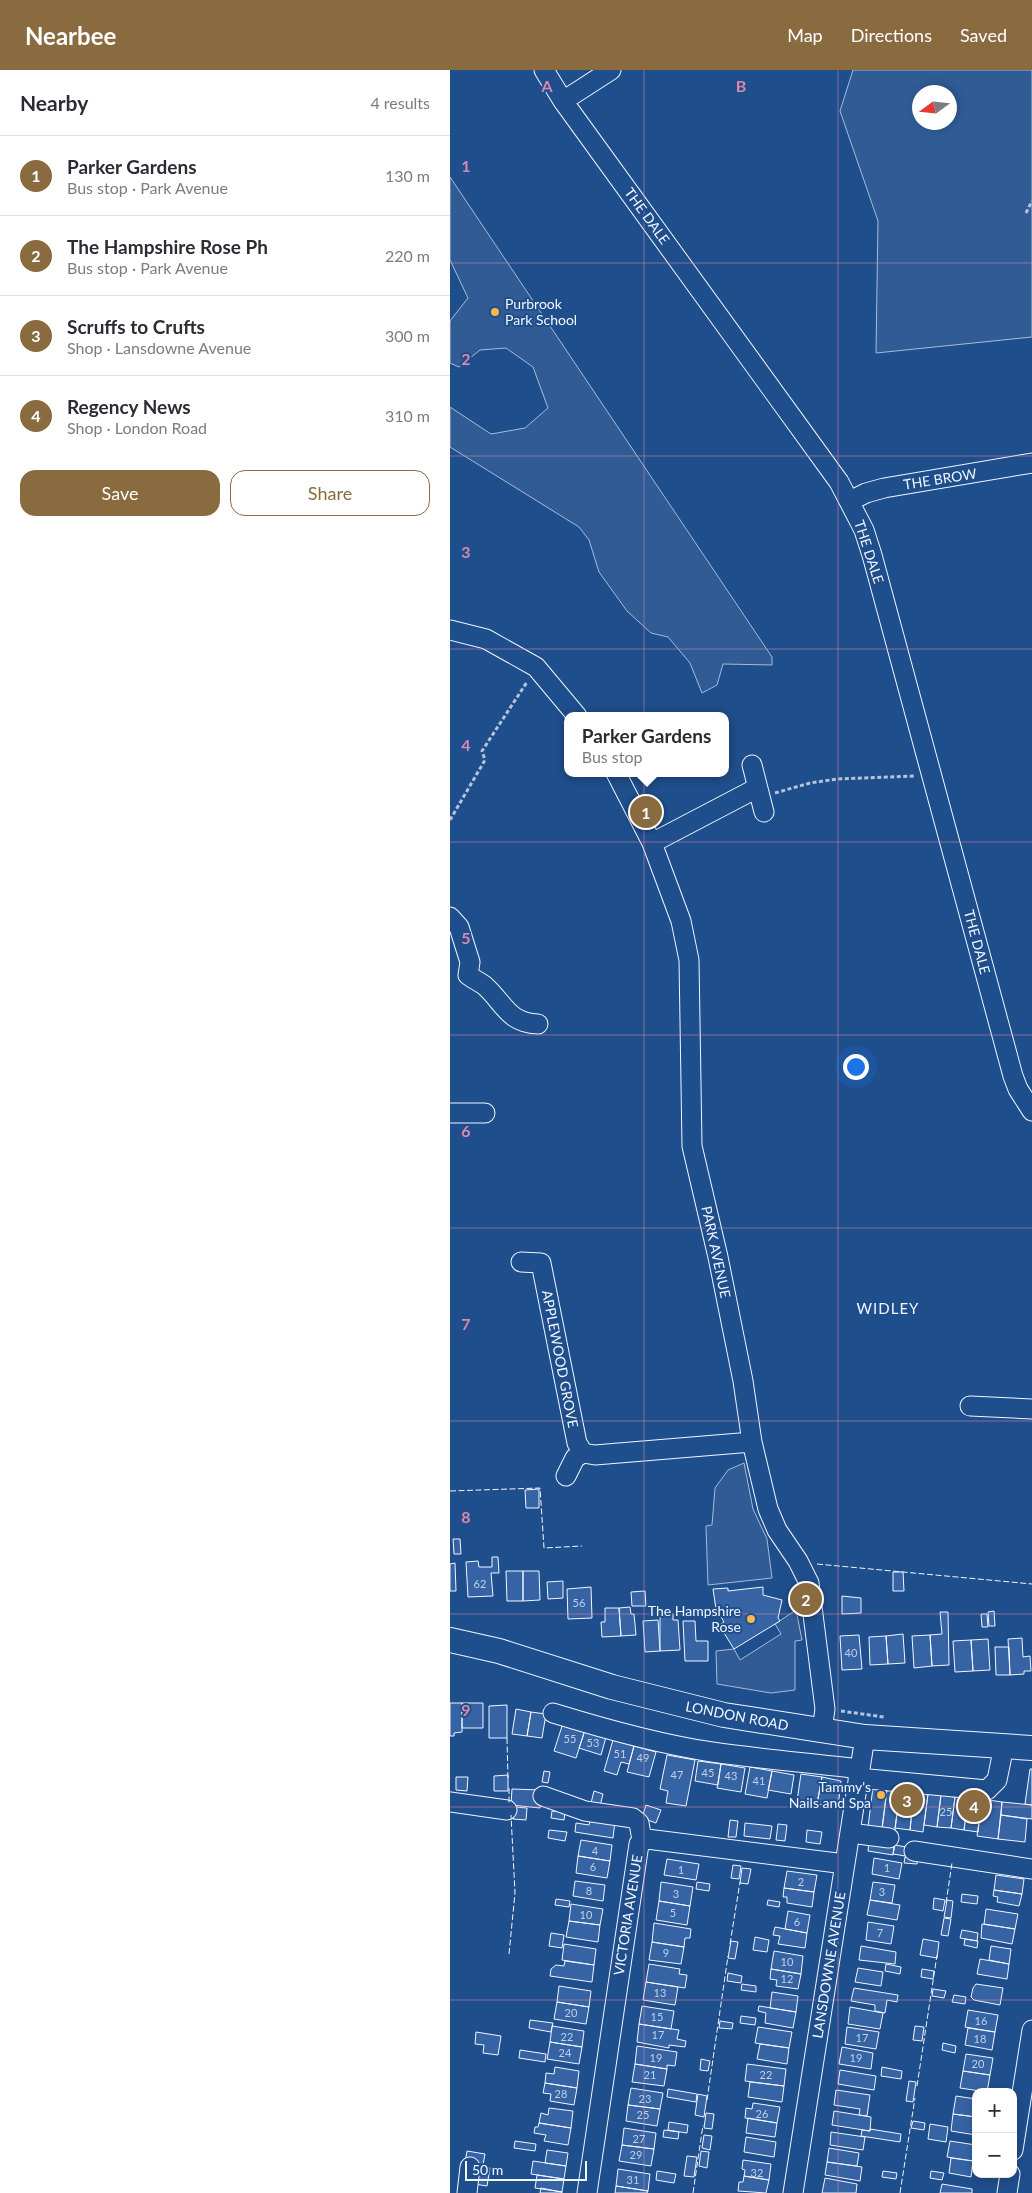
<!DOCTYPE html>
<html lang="en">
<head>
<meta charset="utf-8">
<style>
  body { margin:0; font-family:Lato,sans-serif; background:#f7f7f7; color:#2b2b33 }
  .controls { position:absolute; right:15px; bottom:15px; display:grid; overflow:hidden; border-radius:10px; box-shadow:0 2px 8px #0003 }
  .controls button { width:45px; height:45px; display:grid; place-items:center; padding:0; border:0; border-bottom:1px solid #e1e1e2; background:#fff; color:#2b2b33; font:25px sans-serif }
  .compass { position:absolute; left:462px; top:15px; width:45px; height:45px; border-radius:50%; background:#fff; box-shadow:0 2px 8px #0003; rotate:255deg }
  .scale { position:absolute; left:15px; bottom:12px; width:122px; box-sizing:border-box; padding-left:5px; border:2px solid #f2f6ff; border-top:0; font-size:14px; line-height:18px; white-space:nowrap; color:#f2f6ff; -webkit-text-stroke:4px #1f4e8c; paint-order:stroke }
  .you { position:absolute; left:405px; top:996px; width:18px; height:18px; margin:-12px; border:4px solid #fff; border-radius:50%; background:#1a73e8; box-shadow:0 0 0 8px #1a73e833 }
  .badge { display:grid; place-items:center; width:32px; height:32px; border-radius:50%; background:#8a6a3f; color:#fff; font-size:16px; font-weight:700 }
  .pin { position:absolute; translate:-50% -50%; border:2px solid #fff; box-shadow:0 1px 5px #0006 }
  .popup { position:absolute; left:114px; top:642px; width:165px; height:65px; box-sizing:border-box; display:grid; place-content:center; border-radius:10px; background:#fff; filter:drop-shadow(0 1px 4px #0005); font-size:16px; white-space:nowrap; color:#7c7c81 }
  .popup b { font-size:19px; color:#2b2b33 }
  .popup::after { content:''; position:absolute; left:50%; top:100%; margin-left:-10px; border:10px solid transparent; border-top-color:#fff }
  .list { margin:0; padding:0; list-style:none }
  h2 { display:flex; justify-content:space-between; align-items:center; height:65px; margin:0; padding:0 20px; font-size:21px }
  h2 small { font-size:16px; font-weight:400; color:#7c7c81 }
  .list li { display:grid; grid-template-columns:32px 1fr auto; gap:15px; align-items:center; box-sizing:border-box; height:80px; padding:0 20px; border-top:1px solid #e1e1e2 }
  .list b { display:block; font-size:19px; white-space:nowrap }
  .list p { margin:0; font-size:16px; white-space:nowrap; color:#7c7c81 }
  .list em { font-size:16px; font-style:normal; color:#7c7c81 }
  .actions { display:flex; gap:10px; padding:15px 20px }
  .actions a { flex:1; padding:11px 0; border:1px solid #8a6a3f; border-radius:15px; text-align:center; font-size:18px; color:#8a6a3f }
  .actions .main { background:#8a6a3f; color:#fff }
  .map { position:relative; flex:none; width:582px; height:2123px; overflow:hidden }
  header { display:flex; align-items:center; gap:30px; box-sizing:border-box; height:70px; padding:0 25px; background:#8a6a3f; color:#fff }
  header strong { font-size:24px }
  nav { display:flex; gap:28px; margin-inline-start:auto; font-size:18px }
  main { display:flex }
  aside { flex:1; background:#fff }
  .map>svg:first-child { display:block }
  .built { fill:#305b95; stroke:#a8bbd7; fill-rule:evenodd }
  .building { fill:#3563a3; stroke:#f2f6ff }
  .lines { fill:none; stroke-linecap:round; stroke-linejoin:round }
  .minor-casing { stroke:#f2f6ff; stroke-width:21 }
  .major-casing { stroke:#f2f6ff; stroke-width:26 }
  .path { stroke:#b3c4dc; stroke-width:3; stroke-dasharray:4 2.5; stroke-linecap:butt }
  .minor { stroke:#1f4e8c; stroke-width:19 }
  .major { stroke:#1f4e8c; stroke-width:24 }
  .fence { stroke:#f2f6ff; stroke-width:1; stroke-dasharray:6 2.5; stroke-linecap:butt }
  .grid { fill:none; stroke:#da87ad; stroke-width:1; stroke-opacity:0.55 }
  .poi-dot { fill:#ffb74d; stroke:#1f4e8c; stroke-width:2 }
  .labels { text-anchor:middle; stroke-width:4; stroke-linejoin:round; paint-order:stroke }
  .number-label { font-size:11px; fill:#c3d1e8 }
  .street-label { font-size:14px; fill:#f2f6ff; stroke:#1f4e8c }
  .poi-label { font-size:14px; fill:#f2f6ff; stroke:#1f4e8c; text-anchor:end }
  .neighbourhood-label { font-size:15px; letter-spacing:1px; fill:#f2f6ff; stroke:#1f4e8c }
  .grid-label { font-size:16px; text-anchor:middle; font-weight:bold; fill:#da87ad; stroke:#1f4e8c; stroke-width:4; stroke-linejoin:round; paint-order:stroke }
</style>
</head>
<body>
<header>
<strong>Nearbee</strong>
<nav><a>Map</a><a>Directions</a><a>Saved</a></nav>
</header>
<main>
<aside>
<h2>Nearby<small>4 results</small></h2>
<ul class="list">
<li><span class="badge">1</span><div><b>Parker Gardens</b><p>Bus stop · Park Avenue</p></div><em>130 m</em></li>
<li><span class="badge">2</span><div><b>The Hampshire Rose Ph</b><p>Bus stop · Park Avenue</p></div><em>220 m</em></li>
<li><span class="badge">3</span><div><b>Scruffs to Crufts</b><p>Shop · Lansdowne Avenue</p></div><em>300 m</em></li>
<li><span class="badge">4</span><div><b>Regency News</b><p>Shop · London Road</p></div><em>310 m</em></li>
</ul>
<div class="actions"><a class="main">Save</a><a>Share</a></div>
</aside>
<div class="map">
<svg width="582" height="2123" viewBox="0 0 582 2123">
  <rect width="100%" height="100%" fill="#1f4e8c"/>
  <path class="built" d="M403,0h179v267l-156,16 2,-132 -38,-110zM470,22h30v30h-30z
    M0,107l322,480v8l-49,-1 -6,21 -15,8 -12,-30 -22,-26 -17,-4 -24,-22 -28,-39 -10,-32 -10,-13 -129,-80v-40l41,27 34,-6 23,-20 -15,-41 -27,-19 -26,2 -21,17 -9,-4v-42l18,-23 -18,-38z
    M294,1393l9,46 14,30 5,39 -64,7 -2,-59 6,-1 3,-37 13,-18z
    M346,1540l6,30 -7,1v49l-24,3 -54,-9 -1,-33 18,-2 6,11 41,-26 -6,-10z"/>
  <path class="building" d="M89,1419v19h-13l-1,-18z
    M3,1469h7l1,15h-7z
    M42,1487h6l1,16h-8l2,23 -25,1 -2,-35 12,-1 1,6h13z
    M5,1493l1,28h-6v-27z
    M56,1501h17v30h-16z
    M73,1501h16l1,29 -17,1z
    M443,1502h10l1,19h-11z
    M113,1511v17l-15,1 -1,-17z
    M141,1517l1,31 -24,1 -1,-30z
    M313,1517v8l19,5 -4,18 2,3 -46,28 -15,-24 5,-3 -8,-13 -3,-20 15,-1v3z
    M195,1521l1,15h-14l-1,-14z
    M392,1526l19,2v15l-19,1z
    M180,1537l1,7h3l2,21 -15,1 -2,-28z
    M155,1538h14l2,28 -19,1 -1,-15h4z
    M544,1541l1,15h-6l-1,-14z
    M490,1542h8l1,53 -17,1 -2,-31 12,-1z
    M210,1543l13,1v6h5l2,30 -20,1z
    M531,1544h6l1,13h-6z
    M208,1550l2,31 -15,1 -2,-31z
    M233,1551h12l1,20h12v20h-23z
    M453,1564l2,29 -17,1 -2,-28z
    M409,1565l3,34 -20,1 -2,-34z
    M480,1565l2,31 -18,2 -2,-32z
    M436,1566l2,28 -18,1 -1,-28z
    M572,1568l1,19 7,-1 1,15h-7v3l-14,1 -2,-36z
    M538,1569l2,31 -17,1 -2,-31z
    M521,1570l2,31 -18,1 -2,-31z
    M545,1577h14l1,28h-14z
    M0,1633h12v29l-8,1v3h-4z
    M12,1633h21v25h-21z
    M57,1635v33h-18v-32z
    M66,1639l15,3 -4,24 -15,-2z
    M81,1642l15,2 -4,24 -15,-2z
    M113,1653l22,7 -9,28 -22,-7z
    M135,1660l21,7 -5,18 -22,-7z
    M163,1670l21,6 -5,18 -8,-2 -4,13 -13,-4z
    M184,1676l22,6 -7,25 -22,-5z
    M217,1685l28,5 -9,46 -20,-3 2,-12 -8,-2z
    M248,1691l23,3 -3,21 -23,-4z
    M271,1694l24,4 -4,24 -24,-4z
    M300,1697l22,4 -5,27 -22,-4z
    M580,1699h2v36l-7,-1z
    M94,1701l6,1 -2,11 -6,-1z
    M322,1701l22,4 -3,19 -23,-4z
    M351,1704l21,3 -5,27 -20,-3z
    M58,1705v16h-14v-15z
    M6,1707h12l-1,14 -11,-1z
    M372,1707l19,4 -3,26 -21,-3z
    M423,1717l14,2 -5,40 -14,-2z
    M62,1719l29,1 -1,18 -29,-3z
    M437,1719l13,1 -5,40 -13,-1z
    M450,1720l14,2 -4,38 -15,-2z
    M144,1721l9,3 -4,16 -9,-3z
    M464,1722l14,2 -5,38 -13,-2z
    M478,1724l13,1 -4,32 -13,-2z
    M491,1725l14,2 -4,31 -14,-1z
    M505,1727l13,2 -4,31 -13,-2z
    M518,1729l14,1 -4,32 -14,-2z
    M532,1729l20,3 -4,37 -21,-3z
    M552,1732l30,3v14l-31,-4z
    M196,1735l15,5 -5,13 -14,-5z
    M65,1737l12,1 -1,12 -13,-1z
    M102,1741l13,1 -1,8 -13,-2z
    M551,1745l26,4 -2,23 -27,-3z
    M141,1747l24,4 -2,17 -38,-6 1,-9 13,2z
    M280,1750l8,1 -2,16h-8z
    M295,1753l27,3 -2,13 -26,-3z
    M328,1754l9,1 -2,16 -9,-1z
    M99,1760l18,2 -2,9 -17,-3z
    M357,1760l15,2 -2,12 -14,-2z
    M131,1770l31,5 -2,16 -32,-5z
    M419,1772l25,4 -1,9 -25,-4z
    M445,1775l11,2 -1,9 -12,-2z
    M128,1786l32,5 -3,17 -31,-5z
    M455,1787l13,1 -1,6 -13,-1z
    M424,1788l28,5 -3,16 -27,-5z
    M217,1789l32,5 -3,16 -32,-5z
    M283,1795l8,1 -2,13 -8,-1z
    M292,1798l9,1 -3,15 -8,-1z
    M337,1801l30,4 -3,17 -30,-4z
    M546,1805l28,4 -2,15 -28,-4z
    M125,1811l30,4 -2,16 -30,-5z
    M211,1812l32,5 -3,19 -31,-5z
    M247,1812l13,2 -1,7 -13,-2z
    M423,1812l22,3 -3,18 -22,-3z
    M334,1818l30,4 -2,15 -25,-4v-6h-4z
    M544,1820l28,4 -3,12 -22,-4 1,-5 -5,-1z
    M512,1824l16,2 -1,8 -16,-2z
    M484,1828l11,2 -2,11 -10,-2z
    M106,1829l14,2 -1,6 -14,-2z
    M318,1830l12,2 -1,5 -12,-2z
    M420,1830l30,5 -3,15 -30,-5z
    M497,1830l6,1 -2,17 -7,-1z
    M209,1831l31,5 -3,19 -31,-5z
    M121,1834l32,5 -3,16 -31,-4z
    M536,1839l32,5 -3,15 -31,-5z
    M338,1841l22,4 -3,18 -22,-4z
    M494,1848l7,1 -3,17 -7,-1z
    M119,1851l31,4 -2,17 -32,-5z
    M418,1852l26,4 -3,18 -25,-4z
    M204,1853l37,6 -1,9h-5l-1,9 -32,-5z
    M532,1854l33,5 -3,15 -31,-6z
    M325,1857l32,6 -2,15 -27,-4 2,-8 -7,-1z
    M512,1860l16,3 -1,8 -17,-3z
    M101,1863l13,2 -2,13 -13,-2z
    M305,1867l14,3 -2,12 -14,-2z
    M473,1869l16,3 -2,16 -17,-3z
    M515,1869l13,2 -1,7 -13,-3z
    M281,1871l7,1 -3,17 -7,-1z
    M202,1872l32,5 -3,17 -32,-4z
    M114,1874l32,5 -2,16 -32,-5z
    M411,1876l35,6 -1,12 -36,-4z
    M541,1876l20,3 -2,15 -20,-4z
    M324,1881l29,5 -2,18 -30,-5z
    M530,1889l29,5 -2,15 -30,-5z
    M115,1891l29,4 -2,17 -42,-6 1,-7 5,-4 8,1z
    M199,1894l31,5 -1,5 8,1 -2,13 -39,-6z
    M436,1894l15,3 -1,7 -15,-3z
    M408,1898l25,4 -2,14 -26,-4z
    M321,1899l30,5 -3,15 -22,-3 1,-6 -7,-1z
    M472,1899l12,2 -1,8 -12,-2z
    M278,1903l14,3 -1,7 -14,-2z
    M196,1912l32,5 -3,18 -32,-5z
    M292,1914l14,2v6l-15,-2z
    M526,1914l27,4 -3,17 -26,-5 -3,-3 2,-9z
    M109,1916l32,5 -2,16 -32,-5z
    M404,1918l44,7 -1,7 -10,-2 -2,13 -10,-2v-6l-24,-4z
    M483,1919l13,2 -2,7 -12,-2z
    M322,1922l26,4 -2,16 -26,-4z
    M504,1925l12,2 -1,7 -13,-2z
    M107,1932l32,5 -3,17 -32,-5z
    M192,1936l32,5 -3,18 -32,-5z
    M309,1936l37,6 -3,16 -28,-5 1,-10 -8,-2z
    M400,1937l33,6 -3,16 -32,-5z
    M518,1940l30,5 -3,17 -30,-5z
    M291,1946l15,2 -1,7 -15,-2z
    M80,1950l23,3 -2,9 -22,-4z
    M270,1951l13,2 -1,6 -13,-1z
    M189,1954l40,6 -2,9 9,2 -1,6 -16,-2v3l-32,-6z
    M102,1956l32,5 -2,16 -32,-5z
    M465,1956l9,1 -2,14 -9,-1z
    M308,1957l34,5 -3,16 -34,-5z
    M397,1957l32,5 -3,17 -31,-5z
    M518,1958l27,4 -3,18 -27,-5z
    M26,1962l25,4 -3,19 -15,-2 1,-8 -9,-1z
    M100,1972l32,5 -3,17 -32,-5z
    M493,1973l13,3 -1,7 -13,-3z
    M310,1974l29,4 -2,16 -30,-5z
    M187,1976l40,6 -2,14 -8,-1v4l-32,-5z
    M392,1977l31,6 -2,16 -32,-5z
    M70,1980l26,4 -1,8 -26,-4z
    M516,1984l27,4 -3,17 -27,-4z
    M251,1989l9,2 -2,10 -8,-1z
    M185,1994l32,5 -3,17 -32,-4z
    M297,1994l39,5 -2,17 -39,-5z
    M105,1997l24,4 -2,17 -32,-5 1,-10 8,1z
    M432,1997l20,4 -1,8 -20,-3z
    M390,2000l36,6 -2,14 -36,-6z
    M513,2001l27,4 -3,17 -27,-4z
    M459,2011l7,1 -3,20 -7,-1z
    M300,2012l34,4 -2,16 -34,-5z
    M95,2013l32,5 -3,17 -24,-4 1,-7 -8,-1z
    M181,2018l32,5 -3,16 -32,-4z
    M218,2019l29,5 -1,8 -29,-5z
    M386,2020l34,5 -3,21 -8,-1 1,-6 -26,-4z
    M248,2024l9,2 -3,21 -9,-2z
    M506,2026l20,3v18l-23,-3z
    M303,2033l27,4 -3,16 -32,-5 1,-10 6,1z
    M178,2035l32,4 -3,17 -31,-5z
    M99,2038l24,3 -2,17 -32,-5 2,-10 7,2z
    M384,2041l37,6 -1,14 -38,-6z
    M256,2043l8,1 -2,15 -8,-1z
    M503,2044l23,3v18l-25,-4z
    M298,2048l29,5 -2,14 -29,-4z
    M463,2051l12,2 -1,7 -13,-2z
    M219,2052l19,3 -1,8 -19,-3z
    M89,2053l32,5 -3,17 -24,-4 2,-6 -12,-2 1,-6h3z
    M480,2054l18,3 -2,15 -18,-3z
    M174,2058l32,5 -2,16 -32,-4z
    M420,2059l31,5 -1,8 -39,-6 1,-6 8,1z
    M214,2060l15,2 -1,7 -15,-2z
    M381,2062l34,5 -2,13 -33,-5z
    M254,2065l8,1 -2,14 -8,-2z
    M296,2067l30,5 -2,15 -30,-5z
    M65,2071l21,3 -1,7 -21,-3z
    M500,2071l26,4 -3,16 -26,-4z
    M172,2075l32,4 -3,17 -32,-5z
    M379,2078l30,5 -2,13 -30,-4z
    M97,2080l21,3 -2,13 -21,-3z
    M17,2081l18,3 -2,11 -18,-3z
    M251,2081l8,1 -2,16 -8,-2z
    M237,2086l10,1 -3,20 -10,-1z
    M501,2088l22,3 -2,16 -22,-4z
    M293,2090l28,4 -2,16 -25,-4 1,-6 -3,-1z
    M83,2091l33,5 -2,13 -33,-5z
    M377,2092l35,5 -2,14 -35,-6z
    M27,2095l13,3 -3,18 -13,-2z
    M168,2099l32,5 -2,17 -32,-5z
    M207,2101l19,3 -2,9 -18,-3z
    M433,2101l14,2 -1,6 -14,-2z
    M481,2101l13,2 -2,7 -12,-2z
    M87,2105l27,4 -2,13 -27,-4z
    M294,2106l25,4 -3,13 -28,-2 1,-9h4z
    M375,2108l32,6 -1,9h-34z
    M492,2114l30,5v4h-32z
    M166,2116l32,5 -1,2h-32z
    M91,2118l21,4v1h-22z"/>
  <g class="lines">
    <defs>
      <path id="minor" d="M94,0l19,31 276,381 25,48 8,25 141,521 5,13 14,22
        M113,31l48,-31
        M400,431l16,-8 18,-5 148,-25
        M0,560l36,9 50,28 41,49
        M302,695l12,47
        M166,703l36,70 29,78 8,39 3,186 26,111 25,124 9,61 16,67 9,21 21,31 11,22 16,126 -3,22
        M202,773l105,-55
        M0,847l9,10 11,35 -2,13c5,4 12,7 17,11 19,17 23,37 53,38
        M0,1043h35
        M71,1192l20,1 36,180 6,10 12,2 157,-13
        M520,1336l62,3
        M116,1406l9,-18 8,-5
        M103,1643c52,16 105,31 159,39 49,7 99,11 148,17
        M408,1708l129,12 10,-10 7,-34
        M93,1726l42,15 48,7 6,5 3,17
        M0,1732l57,8
        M400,1763l39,5
        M464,1781l118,18
        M563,2080l19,-120
        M17,2123l3,-26
        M137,2123l52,-349 8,-5 198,25
        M343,2123l72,-456
        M557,2123l3,-19"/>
      <path id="major" d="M0,1570l49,11 113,36 112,28 141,22 167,11"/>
    </defs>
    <use href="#minor" class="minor-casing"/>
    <use href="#major" class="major-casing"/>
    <path class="path" d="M576,143l6,-12
      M325,723l35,-10 27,-4 77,-3
      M0,750l35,-60 -3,-9 45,-69
      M391,1641l43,6"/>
    <use href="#minor" class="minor"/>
    <use href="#major" class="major"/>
    <path class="fence" d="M0,1421l90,-3 4,60 38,-2
      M367,1494l215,20
      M57,1668l1,40
      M59,1718v15
      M496,1833l6,-40
      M280,1874l10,-62
      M59,1884l6,-61 -4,-78
      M467,2016l20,-131
      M257,2030l21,-144
      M243,2123l10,-68
      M450,2123l15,-95"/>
  </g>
  <path class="grid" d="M194,0v2123M388,0v2123M0,193h582M0,386h582M0,579h582M0,772h582M0,965h582M0,1158h582M0,1351h582M0,1544h582M0,1737h582M0,1930h582"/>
  <g class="poi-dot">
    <circle cx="45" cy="242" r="5"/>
    <circle cx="301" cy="1549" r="5"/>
    <circle cx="431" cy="1725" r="5"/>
  </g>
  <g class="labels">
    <g class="number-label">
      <text x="30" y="1518">62</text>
      <text x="129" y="1537">56</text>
      <text x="401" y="1587">40</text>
      <text x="120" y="1673">55</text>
      <text x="143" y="1677">53</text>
      <text x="170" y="1688">51</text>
      <text x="193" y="1692">49</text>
      <text x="258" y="1707">45</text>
      <text x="227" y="1709">47</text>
      <text x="281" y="1710">43</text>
      <text x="309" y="1715">41</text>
      <text x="496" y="1746">25</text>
      <text x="145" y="1785">4</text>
      <text x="143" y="1801">6</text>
      <text x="437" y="1802">1</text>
      <text x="231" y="1804">1</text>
      <text x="351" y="1816">2</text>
      <text x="139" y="1825">8</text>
      <text x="432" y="1826">3</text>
      <text x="226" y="1828">3</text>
      <text x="223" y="1847">5</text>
      <text x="136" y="1849">10</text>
      <text x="347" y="1856">6</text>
      <text x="430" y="1867">7</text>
      <text x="216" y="1887">9</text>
      <text x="337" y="1896">10</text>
      <text x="337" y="1913">12</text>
      <text x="210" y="1927">13</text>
      <text x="121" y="1947">20</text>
      <text x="207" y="1951">15</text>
      <text x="531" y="1955">16</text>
      <text x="208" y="1969">17</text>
      <text x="117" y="1971">22</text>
      <text x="412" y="1972">17</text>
      <text x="530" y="1973">18</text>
      <text x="115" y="1987">24</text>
      <text x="206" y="1992">19</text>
      <text x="406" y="1992">19</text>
      <text x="528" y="1998">20</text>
      <text x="200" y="2009">21</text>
      <text x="316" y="2009">22</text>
      <text x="111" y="2028">28</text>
      <text x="195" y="2033">23</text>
      <text x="312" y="2048">26</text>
      <text x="193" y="2049">25</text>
      <text x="189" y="2073">27</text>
      <text x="186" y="2089">29</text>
      <text x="307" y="2107">32</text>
      <text x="183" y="2114">31</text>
    </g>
    <g class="street-label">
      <text transform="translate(197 146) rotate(54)" y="5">THE DALE</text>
      <text transform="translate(490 409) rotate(-9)" y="5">THE BROW</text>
      <text transform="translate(419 482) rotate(72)" y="5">THE DALE</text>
      <text transform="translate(527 872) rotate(75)" y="5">THE DALE</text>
      <text transform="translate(266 1182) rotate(78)" y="5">PARK AVENUE</text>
      <text transform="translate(110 1289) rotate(79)" y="5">APPLEWOOD GROVE</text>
      <text transform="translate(287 1646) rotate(11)" y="5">LONDON ROAD</text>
      <text transform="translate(178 1845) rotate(-81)" y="5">VICTORIA AVENUE</text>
      <text transform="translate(379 1895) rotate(-81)" y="5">LANSDOWNE AVENUE</text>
    </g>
    <g class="poi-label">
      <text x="55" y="239" text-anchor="start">Purbrook<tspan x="55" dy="16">Park School</tspan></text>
      <text x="291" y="1546">The Hampshire<tspan x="291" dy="16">Rose</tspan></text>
      <text x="421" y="1722">Tammy's<tspan x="421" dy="16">Nails and Spa</tspan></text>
    </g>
    <g class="neighbourhood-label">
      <text x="438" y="1244">WIDLEY</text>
    </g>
  </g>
  <g class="grid-label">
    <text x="97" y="22">A</text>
    <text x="291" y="22">B</text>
    <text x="16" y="102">1</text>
    <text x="16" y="295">2</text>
    <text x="16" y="488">3</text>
    <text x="16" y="681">4</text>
    <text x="16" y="874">5</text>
    <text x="16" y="1067">6</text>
    <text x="16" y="1260">7</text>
    <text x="16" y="1453">8</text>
    <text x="16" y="1646">9</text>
  </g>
</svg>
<div class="controls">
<button>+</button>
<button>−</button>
</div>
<svg class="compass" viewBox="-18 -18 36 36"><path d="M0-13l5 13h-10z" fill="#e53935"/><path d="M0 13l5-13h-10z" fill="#7c7c81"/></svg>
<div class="scale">50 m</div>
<div class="you"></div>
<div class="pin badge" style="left:196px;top:742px">1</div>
<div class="popup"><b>Parker Gardens</b>Bus stop</div>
<div class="pin badge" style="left:356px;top:1529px">2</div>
<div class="pin badge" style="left:457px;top:1730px">3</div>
<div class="pin badge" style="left:524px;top:1736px">4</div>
</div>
</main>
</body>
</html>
